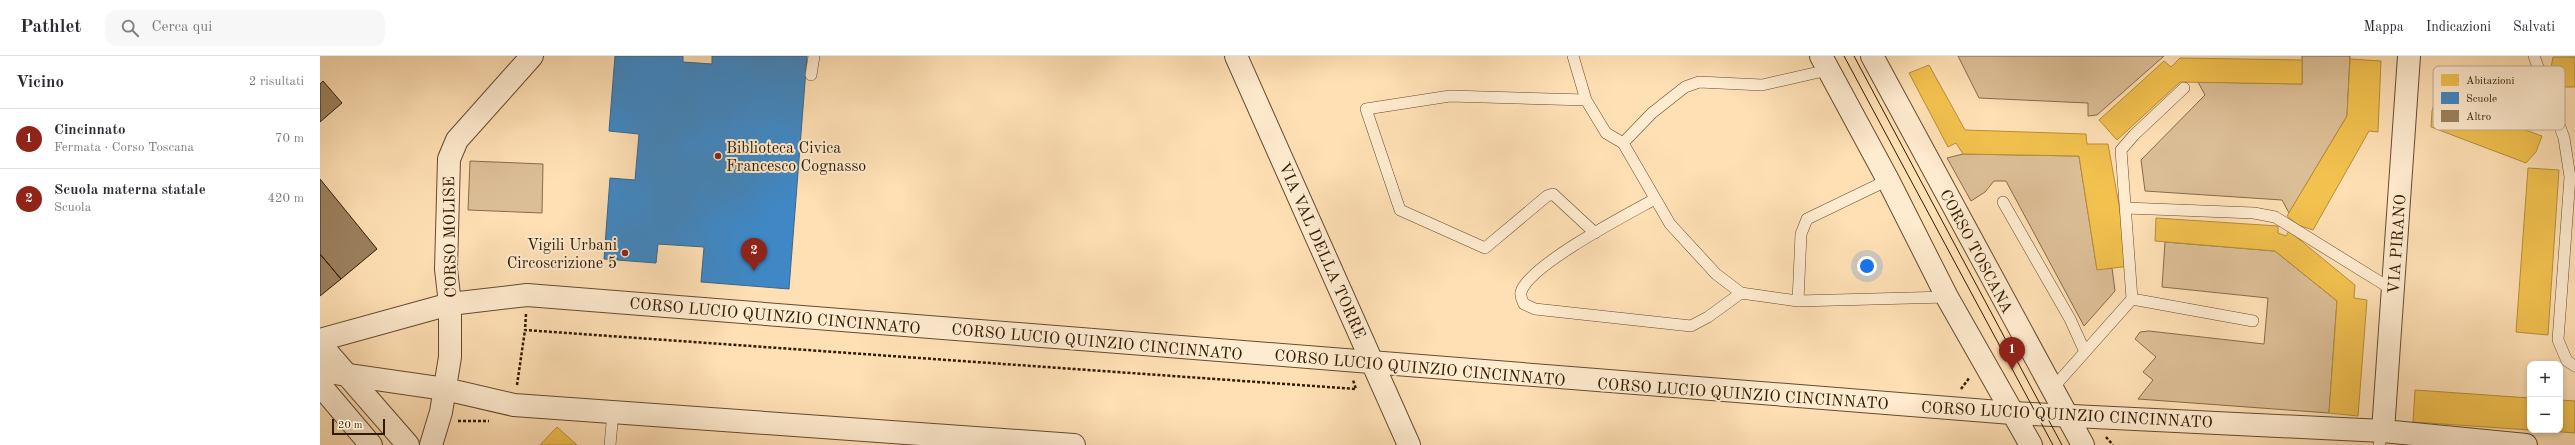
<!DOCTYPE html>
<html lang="it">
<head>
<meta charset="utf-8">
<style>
  body { margin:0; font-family:"Old Standard TT",serif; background:#f7f7f7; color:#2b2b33 }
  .controls { position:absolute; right:12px; bottom:12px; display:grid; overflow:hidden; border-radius:8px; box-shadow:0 2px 6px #0003 }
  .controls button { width:36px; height:36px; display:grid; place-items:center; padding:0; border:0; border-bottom:1px solid #e1e1e2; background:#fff; color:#2b2b33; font:20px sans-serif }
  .scale { position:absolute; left:12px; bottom:10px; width:53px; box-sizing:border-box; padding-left:4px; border:2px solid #301a00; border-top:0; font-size:11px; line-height:14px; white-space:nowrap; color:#301a00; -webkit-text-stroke:3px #ffebcf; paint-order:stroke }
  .you { position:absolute; left:1547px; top:210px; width:14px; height:14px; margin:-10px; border:3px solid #fff; border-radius:50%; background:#1a73e8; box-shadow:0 0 0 6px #1a73e833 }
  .badge { display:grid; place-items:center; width:26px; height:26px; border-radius:50%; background:#8f2418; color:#fff; font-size:13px; font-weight:700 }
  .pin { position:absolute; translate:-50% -33px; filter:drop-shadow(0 1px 2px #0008) }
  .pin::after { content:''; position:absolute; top:21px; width:14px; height:12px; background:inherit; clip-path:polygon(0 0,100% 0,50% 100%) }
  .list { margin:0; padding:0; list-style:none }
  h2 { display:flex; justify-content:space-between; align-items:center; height:52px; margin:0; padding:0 16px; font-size:17px }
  h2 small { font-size:13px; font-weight:400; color:#7c7c81 }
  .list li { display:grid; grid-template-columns:26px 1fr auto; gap:12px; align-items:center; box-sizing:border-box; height:60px; padding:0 16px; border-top:1px solid #e1e1e2 }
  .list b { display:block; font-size:15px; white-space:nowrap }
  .list p { margin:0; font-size:13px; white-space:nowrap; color:#7c7c81 }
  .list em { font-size:13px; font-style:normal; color:#7c7c81 }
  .icon { flex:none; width:22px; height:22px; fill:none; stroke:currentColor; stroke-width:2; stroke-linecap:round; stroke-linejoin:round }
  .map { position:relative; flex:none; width:2255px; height:389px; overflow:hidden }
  header { display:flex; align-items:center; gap:24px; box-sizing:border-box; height:56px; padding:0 20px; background:#fff; border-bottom:1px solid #e1e1e2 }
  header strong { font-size:19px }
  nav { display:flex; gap:22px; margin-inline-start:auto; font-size:14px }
  .search { width:280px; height:36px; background:#f7f7f7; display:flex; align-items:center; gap:10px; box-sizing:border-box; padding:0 14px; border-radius:12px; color:#7c7c81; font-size:15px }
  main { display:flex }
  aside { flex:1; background:#fff }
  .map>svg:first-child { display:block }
  .green { fill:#dcbe96; stroke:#866c4b }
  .homes { fill:#f2c14e; stroke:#b88f37 }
  .schools { fill:#3f88c5; stroke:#3a678a }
  .building { fill:#9c815e; stroke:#301a00 }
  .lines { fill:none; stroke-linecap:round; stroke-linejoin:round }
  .service-casing { stroke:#644c2d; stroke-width:12 }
  .minor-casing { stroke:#644c2d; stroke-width:24 }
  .tertiary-casing { stroke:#644c2d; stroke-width:24 }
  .path { stroke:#301a00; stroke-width:2.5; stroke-dasharray:3 2; stroke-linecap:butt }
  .service { stroke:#ffebcf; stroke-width:11 }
  .minor { stroke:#ffebcf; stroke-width:22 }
  .tertiary { stroke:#ffebcf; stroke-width:22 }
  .tram { stroke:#301a00; stroke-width:1 }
  .poi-dot { fill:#8f2418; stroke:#ffebcf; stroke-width:1.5 }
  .labels { text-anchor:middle; stroke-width:4; stroke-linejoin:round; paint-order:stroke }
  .poi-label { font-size:16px; fill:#301a00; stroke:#ffebcf; text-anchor:start }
  .street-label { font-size:16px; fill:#301a00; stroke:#ffebcf }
  .key { fill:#ffebcf; stroke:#c1ac91; stroke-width:1 }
  .key-label { font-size:11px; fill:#301a00 }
</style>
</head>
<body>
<header>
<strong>Pathlet</strong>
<div class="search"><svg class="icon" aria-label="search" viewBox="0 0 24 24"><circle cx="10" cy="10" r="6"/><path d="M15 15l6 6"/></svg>Cerca qui</div>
<nav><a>Mappa</a><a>Indicazioni</a><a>Salvati</a></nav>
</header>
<main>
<aside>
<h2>Vicino<small>2 risultati</small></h2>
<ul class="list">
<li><span class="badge">1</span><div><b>Cincinnato</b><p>Fermata · Corso Toscana</p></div><em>70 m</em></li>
<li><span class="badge">2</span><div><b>Scuola materna statale</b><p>Scuola</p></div><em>420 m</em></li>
</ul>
</aside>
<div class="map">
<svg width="2255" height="389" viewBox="0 0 2255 389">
  <rect width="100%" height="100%" fill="#ffe0b5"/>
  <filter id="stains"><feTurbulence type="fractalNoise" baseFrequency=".005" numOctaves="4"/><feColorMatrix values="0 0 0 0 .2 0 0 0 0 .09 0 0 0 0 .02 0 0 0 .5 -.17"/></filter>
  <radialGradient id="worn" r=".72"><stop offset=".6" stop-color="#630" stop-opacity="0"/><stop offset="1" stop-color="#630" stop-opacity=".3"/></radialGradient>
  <path class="green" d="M1638,0h206l-67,59 -9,1v-13l-109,-5z
    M1982,0h48l-3,60 -58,97 -7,-13 -137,-9 -4,-31 64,-65 -7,-13 104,2z
    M1643,98l116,2 18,113 15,-1 3,23 -31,35 -78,-145h-12l-9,11 -14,9 -24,-43z
    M150,105l73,3 -1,49 -74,-3z
    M1845,186l110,9 62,50 -8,112 -191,-14 15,-19 -10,-8 13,-15 -21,-18 5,-7 9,-1 115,13 4,-46 -106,-11z"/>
  <path class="homes" d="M2233,1h22v30h-21l-4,-14z
    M1860,2l122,2v24l-122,-2 -63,58 -18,-20 65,-59 7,6z
    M2030,3l31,2 -3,71 -9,-1 -56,99 -15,-5 -11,-9 60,-100z
    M1609,9l36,65 121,4 1,10h21l22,122 -33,4 -18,-114 -116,-2 -7,-11 -8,4 -39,-74z
    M2116,41l106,39 -6,16 -10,11 -95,-36 1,-16z
    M2208,112l31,2 -11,165 -32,-3z
    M1836,162l122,8v7l8,3 3,-5 66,54 -1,13 13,2 -9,116 -29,-3 8,-112 -62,-50 -120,-10z
    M2095,334l115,8v32l-117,-8z
    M2240,344l15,1v32l-39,-3h24z
    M237,371l20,18h-37z"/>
  <path class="schools" d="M295,0h68v6l29,2v-8h95l-18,233 -88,-7 3,-35 -46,-3 -2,19 -52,-4 6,-81 25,2 4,-46 -30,-3z"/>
  <path class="building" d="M3,25l19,22 -22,19v-38z
    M0,123l57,70 -36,30 -21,-25z
    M0,198l21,25 -21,17z"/>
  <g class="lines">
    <defs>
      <path id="service" d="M1253,0l13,44 -136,-4 -84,13 34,101 85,38 62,-52 6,-2 42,39
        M2214,0l30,82 6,39 -12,163 9,21 8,5
        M1508,14l-66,15 -63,-3 -14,5 -33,26 -29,30 47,81 46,50 25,19 57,8 149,-4
        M491,19l3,-19
        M1266,44l20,33 17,10
        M1335,143c-27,15 -126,66 -134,93 -1,5 1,8 3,12l11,5 156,17 17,-9 33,-24
        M1683,146l67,117 15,33
        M1806,152l128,5 21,4 118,73
        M1812,243l-11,-149 13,-15 50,-47
        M1478,245l3,-67 6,-15 81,-39
        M1732,333l80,-90 121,22
        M290,389l3,-33
        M2059,389l4,-14"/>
      <path id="minor" d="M916,0l173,389
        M0,284l130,-36 77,-9 1485,118 371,18 143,14
        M0,315l125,18 69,16 560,40
        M2063,375l26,-375
        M111,389l10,-33 9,-55v-53l-4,-35 3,-110 8,-19 75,-84"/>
      <path id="tertiary" d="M1501,0l67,124 59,117 84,148
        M1552,0l211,389
        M0,288l88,101
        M0,329l51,60"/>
    </defs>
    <use href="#service" class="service-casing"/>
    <use href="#minor" class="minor-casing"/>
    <use href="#tertiary" class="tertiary-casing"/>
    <path class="path" d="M206,258l-1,16 831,59 -3,-9
      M197,329l8,-55
      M1641,333l9,-12
      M138,365h31
      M1786,381l7,8"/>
    <use href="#service" class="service"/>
    <use href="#minor" class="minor"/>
    <use href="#tertiary" class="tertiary"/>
    <path class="tram" d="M1524,0l209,389
      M1534,0l208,389"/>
  </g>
  <g class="poi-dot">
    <circle cx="398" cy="100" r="4"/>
    <circle cx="305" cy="197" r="4"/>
  </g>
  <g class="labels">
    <g class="poi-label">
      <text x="406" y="97">Biblioteca Civica<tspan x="406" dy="18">Francesco Cognasso</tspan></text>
      <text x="297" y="194" text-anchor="end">Vigili Urbani<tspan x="297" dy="18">Circoscrizione 5</tspan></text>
    </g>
    <g class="street-label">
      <text transform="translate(129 181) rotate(-91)" y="6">CORSO MOLISE</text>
      <text transform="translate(2076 188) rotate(-86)" y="6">VIA PIRANO</text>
      <text transform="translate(1003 194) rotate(66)" y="6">VIA VAL DELLA TORRE</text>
      <text transform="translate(1657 195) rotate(62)" y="6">CORSO TOSCANA</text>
      <text transform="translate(455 259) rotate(5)" y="6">CORSO LUCIO QUINZIO CINCINNATO</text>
      <text transform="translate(777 285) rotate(5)" y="6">CORSO LUCIO QUINZIO CINCINNATO</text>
      <text transform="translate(1100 311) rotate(5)" y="6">CORSO LUCIO QUINZIO CINCINNATO</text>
      <text transform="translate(1423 337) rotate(4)" y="6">CORSO LUCIO QUINZIO CINCINNATO</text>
      <text transform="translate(1747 358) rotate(3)" y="6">CORSO LUCIO QUINZIO CINCINNATO</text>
    </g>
  </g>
  <rect x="2113" y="10" width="132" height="64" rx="6" class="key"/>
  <rect x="2121" y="18" width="18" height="12" fill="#f2c14e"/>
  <rect x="2121" y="36" width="18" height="12" fill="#3f88c5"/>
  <rect x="2121" y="54" width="18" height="12" fill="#9c815e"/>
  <g class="key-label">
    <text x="2146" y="28">Abitazioni</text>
    <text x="2146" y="46">Scuole</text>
    <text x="2146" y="64">Altro</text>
  </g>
  <rect width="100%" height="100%" filter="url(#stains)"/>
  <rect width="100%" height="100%" fill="url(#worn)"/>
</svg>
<div class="controls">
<button>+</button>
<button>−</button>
</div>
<div class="scale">20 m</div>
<div class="you"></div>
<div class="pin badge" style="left:1692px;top:314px">1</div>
<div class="pin badge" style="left:434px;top:215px">2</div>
</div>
</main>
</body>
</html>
